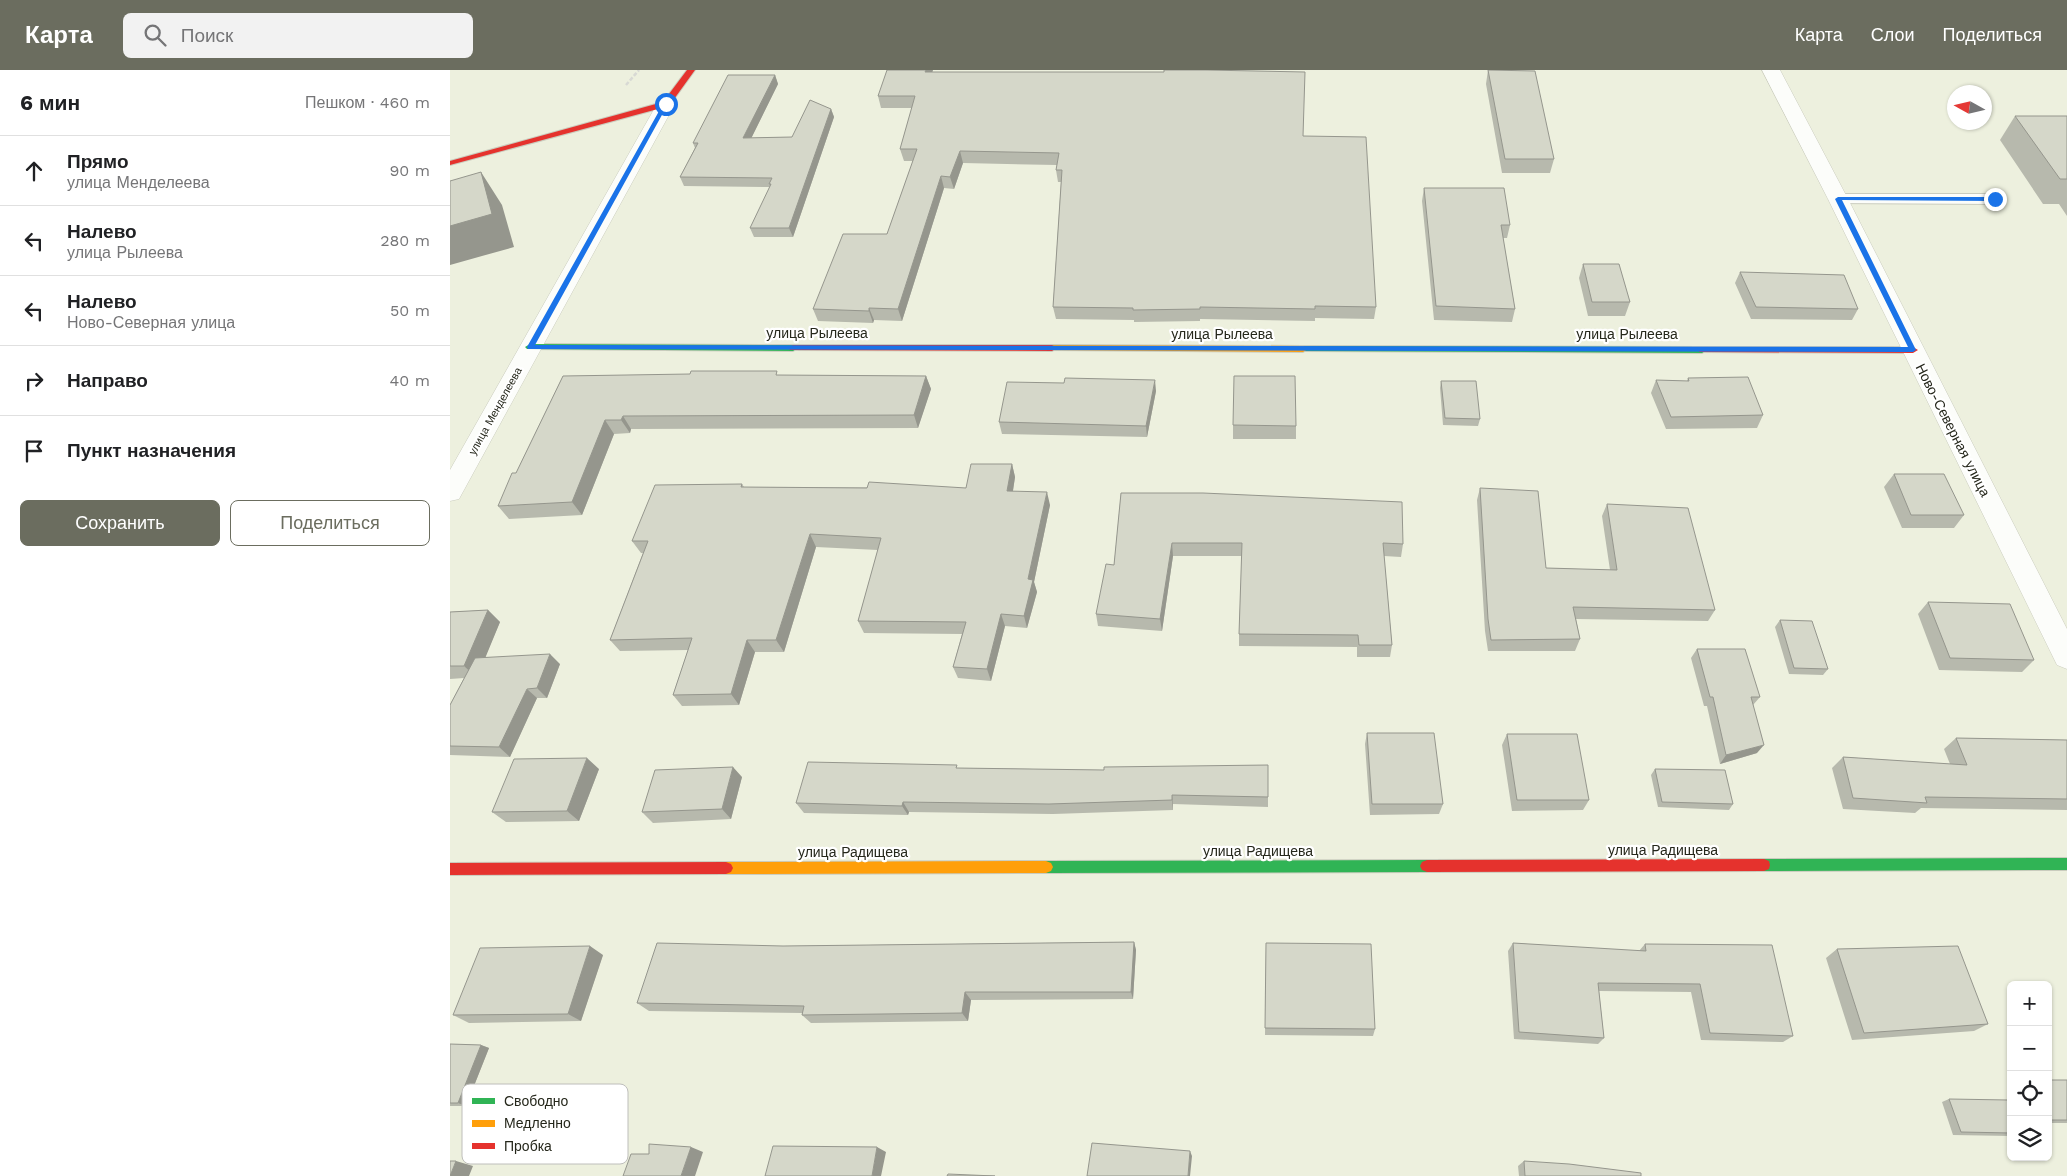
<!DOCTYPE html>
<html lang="ru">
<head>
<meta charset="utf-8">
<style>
  body { margin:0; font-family:"Work Sans",sans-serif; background:#f2f2f2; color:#202124 }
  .controls { position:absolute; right:15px; bottom:15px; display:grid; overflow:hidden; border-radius:8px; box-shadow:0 1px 4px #0004 }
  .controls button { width:45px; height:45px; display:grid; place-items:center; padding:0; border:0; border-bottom:1px solid #e0e0e0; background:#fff; color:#202124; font:25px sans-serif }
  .compass { position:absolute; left:1497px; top:15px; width:45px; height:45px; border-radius:50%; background:#fff; box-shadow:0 1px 4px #0004; rotate:278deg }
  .stop { position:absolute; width:15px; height:15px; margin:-11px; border:4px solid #1a73e8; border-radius:50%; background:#fff }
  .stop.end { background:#1a73e8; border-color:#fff; box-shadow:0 1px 5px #0008 }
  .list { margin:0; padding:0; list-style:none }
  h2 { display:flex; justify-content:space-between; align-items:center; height:65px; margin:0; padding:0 20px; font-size:21px }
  h2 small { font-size:16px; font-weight:400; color:#757577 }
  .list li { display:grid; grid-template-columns:32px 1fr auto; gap:15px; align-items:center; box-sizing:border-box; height:70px; padding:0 20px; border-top:1px solid #e0e0e0 }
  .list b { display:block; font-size:19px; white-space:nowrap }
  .list p { margin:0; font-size:16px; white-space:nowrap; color:#757577 }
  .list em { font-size:16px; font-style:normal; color:#757577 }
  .actions { display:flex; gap:10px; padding:15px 20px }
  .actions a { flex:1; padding:11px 0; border:1px solid #6b6d5f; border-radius:8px; text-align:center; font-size:18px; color:#6b6d5f }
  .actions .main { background:#6b6d5f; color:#fff }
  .icon { flex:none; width:28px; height:28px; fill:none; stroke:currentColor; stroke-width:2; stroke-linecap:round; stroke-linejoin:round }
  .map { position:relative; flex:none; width:1617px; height:1106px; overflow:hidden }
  header { display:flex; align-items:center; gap:30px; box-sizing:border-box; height:70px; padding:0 25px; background:#6b6d5f; color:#fff }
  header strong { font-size:24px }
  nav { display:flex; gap:28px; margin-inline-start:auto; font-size:18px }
  .search { width:350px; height:45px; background:#f2f2f2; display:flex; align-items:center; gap:12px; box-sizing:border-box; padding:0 18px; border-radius:8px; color:#757577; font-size:19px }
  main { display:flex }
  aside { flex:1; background:#fff }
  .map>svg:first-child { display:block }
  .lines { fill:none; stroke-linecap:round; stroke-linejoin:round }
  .lane-casing { stroke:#caccbe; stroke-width:2 }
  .street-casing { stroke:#caccbe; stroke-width:1 }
  .fast-casing { stroke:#caccbe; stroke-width:2 }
  .slow-casing { stroke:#caccbe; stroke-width:2 }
  .jam-casing { stroke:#caccbe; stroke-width:2 }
  .path { stroke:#d8d9d4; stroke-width:2.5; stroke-dasharray:4 2; stroke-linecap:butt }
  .lane { fill:#fcfdfa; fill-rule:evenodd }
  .street { fill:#fcfdfa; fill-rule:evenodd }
  .fast { fill:#30b455; fill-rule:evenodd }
  .slow { fill:#ff9f0a; fill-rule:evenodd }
  .jam { fill:#e5322d; fill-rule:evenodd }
  .wall { fill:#b7b9ad }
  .shaded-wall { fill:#95968d }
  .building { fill:#d5d7c9; stroke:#95968d }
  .route { fill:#1a73e8 }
  .labels { text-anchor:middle; stroke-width:4.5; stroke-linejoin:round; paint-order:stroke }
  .far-street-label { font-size:11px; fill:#25271b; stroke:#fff }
  .street-label { font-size:14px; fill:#25271b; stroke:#fff }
  .key { fill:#fff; stroke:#bebebb; stroke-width:1 }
  .key-label { font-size:14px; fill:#25271b }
</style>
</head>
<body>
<header>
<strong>Карта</strong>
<div class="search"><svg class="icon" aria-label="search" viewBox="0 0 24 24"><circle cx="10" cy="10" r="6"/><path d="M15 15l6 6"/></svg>Поиск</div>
<nav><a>Карта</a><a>Слои</a><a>Поделиться</a></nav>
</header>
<main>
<aside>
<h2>6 мин<small>Пешком · 460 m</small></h2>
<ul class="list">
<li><svg class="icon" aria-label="ahead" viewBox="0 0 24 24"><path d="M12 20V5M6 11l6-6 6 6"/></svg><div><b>Прямо</b><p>улица Менделеева</p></div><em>90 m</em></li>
<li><svg class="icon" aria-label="left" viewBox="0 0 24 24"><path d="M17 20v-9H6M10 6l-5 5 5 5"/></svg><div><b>Налево</b><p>улица Рылеева</p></div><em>280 m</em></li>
<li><svg class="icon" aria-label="left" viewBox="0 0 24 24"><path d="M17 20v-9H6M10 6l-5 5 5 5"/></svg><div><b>Налево</b><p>Ново-Северная улица</p></div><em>50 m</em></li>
<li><svg class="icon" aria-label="right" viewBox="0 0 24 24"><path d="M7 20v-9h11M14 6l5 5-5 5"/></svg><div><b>Направо</b></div><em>40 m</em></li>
<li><svg class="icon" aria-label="arrive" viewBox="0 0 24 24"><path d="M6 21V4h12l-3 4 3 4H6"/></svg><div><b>Пункт назначения</b></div></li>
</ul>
<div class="actions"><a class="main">Сохранить</a><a>Поделиться</a></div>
</aside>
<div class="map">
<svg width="1617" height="1106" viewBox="0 0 1617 1106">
  <rect width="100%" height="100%" fill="#edf0de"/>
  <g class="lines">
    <defs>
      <path id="lane" d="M1388,124h157l6,1 3,4 -3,4 -6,1 -163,-1 -3,-4 3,-4z"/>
      <path id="street" d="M1312,0h18l68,129 219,430v40l-10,-4 -229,-466z
        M216,29l6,1 3,4 -216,395 -9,2v-31l207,-366 3,-4z"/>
      <path id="fast" d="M80,274l263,1 5,3 -5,3 -266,-2 -2,-2z
        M853,276l399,1 5,3 -5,3 -402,-2 -2,-2z
        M1617,788v12l-303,1 -5,-2 -1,-4 1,-4 5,-2z
        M977,790l5,2 2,4 -2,4 -5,2 -381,1 -5,-2 -2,-4 2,-4 5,-2z"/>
      <path id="slow" d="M602,275l251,1 5,3 -5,3 -254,-2 -2,-2z
        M596,791l5,2 2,4 -2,4 -5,2 -320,1 -5,-2 -2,-4 2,-4 5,-2z"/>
      <path id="jam" d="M237,0h8l-26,36 -219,59v-4l213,-59z
        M343,275h259l5,3 -5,3 -262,-1 -2,-2z
        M1252,277h211l5,3 -5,3 -214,-1v-4z
        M1314,789l5,2 1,4 -1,4 -5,2 -337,1 -5,-2 -2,-4 2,-4 5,-2z
        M276,792l5,2 2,4 -2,4 -5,2 -276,1v-12z"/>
    </defs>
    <use href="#lane" class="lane-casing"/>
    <use href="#street" class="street-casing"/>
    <use href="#fast" class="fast-casing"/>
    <use href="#slow" class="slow-casing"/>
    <use href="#jam" class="jam-casing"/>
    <path class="path" d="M176,15l13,-15"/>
    <use href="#lane" class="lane"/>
    <use href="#street" class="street"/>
    <use href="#fast" class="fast"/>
    <use href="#slow" class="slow"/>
    <use href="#jam" class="jam"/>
  </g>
  <path class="wall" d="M483,0l-1,2 371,64 73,171 -2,12 -59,-1v3l-115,-2v2l-66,1v-2l-78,-1 -3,-12 8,-125h-3l-2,-12 1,-5 -94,-2 -9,26 -10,-1 -42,133 -28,-1 -1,3 -55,-2 -5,-12 74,-75 26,-73h-9l-4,-12 12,-41h-31l-3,-12z
    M1038,0l66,89 -4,14h-48l-16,-89z
    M325,5l3,9 -27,54 41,-1 39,-28 3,8 -41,120h-39l-4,-9 20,-41 -86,-1 -4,-9 15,-29 -2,-5z
    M1565,46h52v100l-8,-12h-16l-43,-64z
    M974,118l86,37 -3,13h-4l12,71 -3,13 -78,-2 -12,-119z
    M1133,194l47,38 -5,14h-37l-9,-38z
    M1290,202l118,37 -6,11 -101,-1 -16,-36z
    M329,305l147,1 5,13 -13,39 -287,1 -1,4 -16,1 -32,81 -73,4 -11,-13 18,-33 47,-97z
    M1238,308l75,37 -6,13 -91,1 -15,-36 5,-13 31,1z
    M991,311l39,38 -2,7 -35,-1 -3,-37z
    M706,321l-9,46 -145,-3 -3,-12z
    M783,355l63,1v13h-63z
    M562,394l3,13 -2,14 37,14 -16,77 3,10 -10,36 -22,-2 -14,55 -33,-3 -5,-11 9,-33 -98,-1 -6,-12 20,-71 -62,-3 -32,105h-29l-16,53 -57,1 -9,-11 15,-45 -68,1 -10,-11 33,-87h-2l-9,-12 110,-57 2,3 222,1z
    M1444,404l70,41 -10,13h-52l-18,-41z
    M1030,418l66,80 64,2 -8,-54 5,-12 108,106 -7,11 -132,-2 4,20 -5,12h-87l-3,-20 -8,-131z
    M671,423l282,51 -2,13 -17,-1 8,89 -2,12h-33v-10l-118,-1v-12l3,-78h-69l-11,75 -64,-5 -2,-12 18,-49z
    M1478,532l106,58 -12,12 -83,-2 -21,-56z
    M38,540l12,12 -15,35 75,7 -13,34h-10l-27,59 -60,-2v-50l14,-27 -14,1v-67z
    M1330,550l48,49 -5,6 -34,-1 -14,-47z
    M1247,579l63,48 -7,8 4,48 -37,11 -13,-58h-3l-13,-48z
    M917,663l76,71 -4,10 -69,1 -5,-71z
    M1057,664l82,66 -6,10 -71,1 -10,-66z
    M1506,668l111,2v70l-146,-2 -6,5 -72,-4 -11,-41 11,-11 107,7 -6,-15z
    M818,695v42l-95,-3v6l-120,4 -144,-2 -1,3 -104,-2 -8,-10 162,-35 146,2z
    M149,699l-20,52 -73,1 -14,-10z
    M1205,699l78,35 -4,6 -71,-3 -7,-32z
    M292,707l-11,42 -78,4 -11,-11z
    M684,872l2,8 -3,49 -162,1 -3,21 -157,2 -9,-8v-2l-153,-2 -12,-8 146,-57z
    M816,873l109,86 -2,7 -108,-1z
    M1063,873l126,8 6,-7 148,92 -10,6 -82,-2 -10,-48 -92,-1 5,47 -6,6 -84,-5 -6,-88z
    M1387,879l151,75 -14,7 -122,9 -26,-82z
    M153,885l-22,66 -112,2 -16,-8z
    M0,974l31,1 8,3 -23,58h-16z
    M1598,1010h19v43h-19z
    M1499,1029l62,10v27l-58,-1 -11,-33z
    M1074,1091l117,15h-122l-1,-10z"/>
  <path class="shaded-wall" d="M476,0h7l-5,14 -3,-12z
    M325,5l3,9 -31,63 -4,-9z
    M381,39l3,8 -41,120 -4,-9z
    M510,81l3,12 -9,26 -4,-12z
    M31,102l21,33 12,42 -64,18v-39z
    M491,106l3,12 -42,133 -4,-12z
    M419,238l5,12 -1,3 -4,-12z
    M476,306l5,13 -13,39 -4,-13z
    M705,310l1,11 -9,46 -1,-11z
    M173,346l8,13 -1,4 -9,-13z
    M155,350l9,14 -32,81 -10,-13z
    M562,394l3,13 -4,26 -4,-12z
    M597,422l3,13 -16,77 3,10 -10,36 -3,-12 4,-37z
    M360,464l6,13 -32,105 -8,-12z
    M722,473l1,13 -11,75 -2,-12z
    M38,540l12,12 -23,56 -13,-12z
    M551,544l4,12 -14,55 -4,-12z
    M297,570l8,12 -16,53 -8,-11z
    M100,584l10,10 -13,34 -10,-10z
    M77,619l10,9 -27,59 -11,-10z
    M1314,675l-7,8 -37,11 6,-9z
    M137,688l12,11 -20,52 -12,-10z
    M283,697l9,10 -11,42 -9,-10z
    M722,725l1,9v6l-1,-10z
    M453,732l6,10 -1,3 -6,-9z
    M684,872l2,8 -3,49 -2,-7z
    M140,876l13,9 -22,66 -13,-7z
    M515,922l6,8 -3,21 -6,-8z
    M31,975l8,3 -23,58 -8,-3z
    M241,1077l12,5 -8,24h-14z
    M427,1077l9,5 -5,24h-9z
    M740,1081l2,5 -2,20h-2z
    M6,1091l17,5 -4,10h-19z"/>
  <path class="building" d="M437,0h39l-1,2h239v-2h42l99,2 -2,64 63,1 10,170 -61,-1v3l-115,-2v2l-67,1v-2l-80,-1 9,-137h-6l3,-17 -99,-2 -10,26 -9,-1 -43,133 -29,-1v3l-56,-2 30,-75h44l30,-85h-17l15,-53h-37z
    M1038,0l47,1 19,88h-49z
    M278,5h47l-32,63 49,-1 18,-37 21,9 -42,119h-39l21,-44h-2l3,-6 -92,-1 18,-34h-5z
    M1565,46h52v63h-7z
    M31,102l11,42 -42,12v-45z
    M974,118h80l6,37h-9l14,84 -79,-3z
    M1133,194h36l11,38h-38z
    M1290,202l104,3 14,34 -102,-2z
    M241,301h86l-1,4 150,1 -12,39 -291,1 -2,4h-16l-33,82 -74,4 14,-33h4l47,-97 127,-2z
    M784,306h61l1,50 -63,-1z
    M1298,307l15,38 -92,2 -15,-37 33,1 -1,-3z
    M615,308l90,2 -9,46 -147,-4 8,-40 57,1z
    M991,311h35l4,38 -35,-1z
    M521,394h41l-5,27 40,1 -19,87 5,1 -9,36 -23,-2 -14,55 -34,-2 13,-45 -108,-1 23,-83 -71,-4 -34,106h-29l-16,54 -58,1 19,-57 -82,2 38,-99h-16l23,-56 87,-1 -1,3 126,1 2,-6 97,6z
    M1444,404h50l20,41h-53z
    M1030,418l58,3 8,77 71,2 -10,-66 81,4 27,102 -142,-3 7,32 -89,1 -3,-21z
    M671,423h82l199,9 1,42 -20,-1 9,102h-33l-1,-10 -119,-1 3,-91h-70l-12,76 -64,-5 10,-50 8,1z
    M1478,532l82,2 24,56 -84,-2z
    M38,540l-24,56h-14v-54z
    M1330,550l32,1 16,48 -34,-1z
    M1247,579h48l15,48h-9l13,48 -38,10 -13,-58h-3z
    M100,584l-13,34 -10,1 -28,58 -49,-1v-41l25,-47z
    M917,663h67l9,71h-71z
    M1057,664h70l12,66h-72z
    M1506,668l111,2v59l-142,-2 2,6 -74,-5 -10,-41 124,8z
    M137,688l-20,53 -75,1 22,-53z
    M358,692l149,3 -1,3 148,2v-3l164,-2v32l-96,-2v5l-123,4 -146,-2 -1,4 -106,-3z
    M283,697l-11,42 -80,3 13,-42z
    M1205,699l70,1 8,34 -71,-2z
    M684,872l-3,50h-166l-3,21 -160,2 2,-9 -167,-3 20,-60 126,3z
    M816,873l105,1 4,85 -110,-1z
    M1063,873l133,8 -1,-7 127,1 21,91 -83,-3 -10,-49 -102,-1 6,55 -85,-6z
    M140,876l-22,68 -115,1 27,-67z
    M1508,876l30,78 -124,9 -27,-84z
    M0,974l31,1 -23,58h-8z
    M1598,1010h19v40h-19z
    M1499,1029l59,1 3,9v24l-50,-1z
    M642,1073l98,8 -2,25h-101z
    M199,1074l42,3 -10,29h-58l8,-22h18z
    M323,1076l104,1 -5,29h-107z
    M0,1091h6l-6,15z
    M1074,1091l45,3 72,9v3h-116z
    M498,1104l47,2h-48z"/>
  <path class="route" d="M216,32l2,2 -133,241 1373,2 -73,-148 3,-2h157l3,2 -3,2 -153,-1 74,150 -3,2 -1385,-3 -1,-2 136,-243z"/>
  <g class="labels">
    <g class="far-street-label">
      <text transform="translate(45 341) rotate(-61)" y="4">улица Менделеева</text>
    </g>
    <g class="street-label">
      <text x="367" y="268">улица Рылеева</text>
      <text x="772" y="269">улица Рылеева</text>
      <text x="1177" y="269">улица Рылеева</text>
      <text transform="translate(1503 360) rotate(63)" y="5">Ново-Северная улица</text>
      <text x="1213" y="785">улица Радищева</text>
      <text x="808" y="786">улица Радищева</text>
      <text x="403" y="787">улица Радищева</text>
    </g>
  </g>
  <rect x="12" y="1014" width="166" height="80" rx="8" class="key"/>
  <rect x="22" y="1028" width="23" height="6" fill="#30b455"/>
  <rect x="22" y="1050" width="23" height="7" fill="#ff9f0a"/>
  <rect x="22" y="1073" width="23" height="6" fill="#e5322d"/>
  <g class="key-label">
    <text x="54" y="1036">Свободно</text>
    <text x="54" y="1058">Медленно</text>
    <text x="54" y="1081">Пробка</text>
  </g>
</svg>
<div class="controls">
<button>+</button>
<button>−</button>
<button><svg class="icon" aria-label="locate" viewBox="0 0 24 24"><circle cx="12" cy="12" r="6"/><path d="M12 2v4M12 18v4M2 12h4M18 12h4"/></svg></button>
<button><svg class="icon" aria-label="layers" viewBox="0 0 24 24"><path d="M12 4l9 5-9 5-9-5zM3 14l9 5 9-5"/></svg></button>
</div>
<svg class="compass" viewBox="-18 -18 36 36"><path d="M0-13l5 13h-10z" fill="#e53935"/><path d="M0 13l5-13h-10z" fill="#757577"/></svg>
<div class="stop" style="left:216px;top:34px"></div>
<div class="stop end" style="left:1545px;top:129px"></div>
</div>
</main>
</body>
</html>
